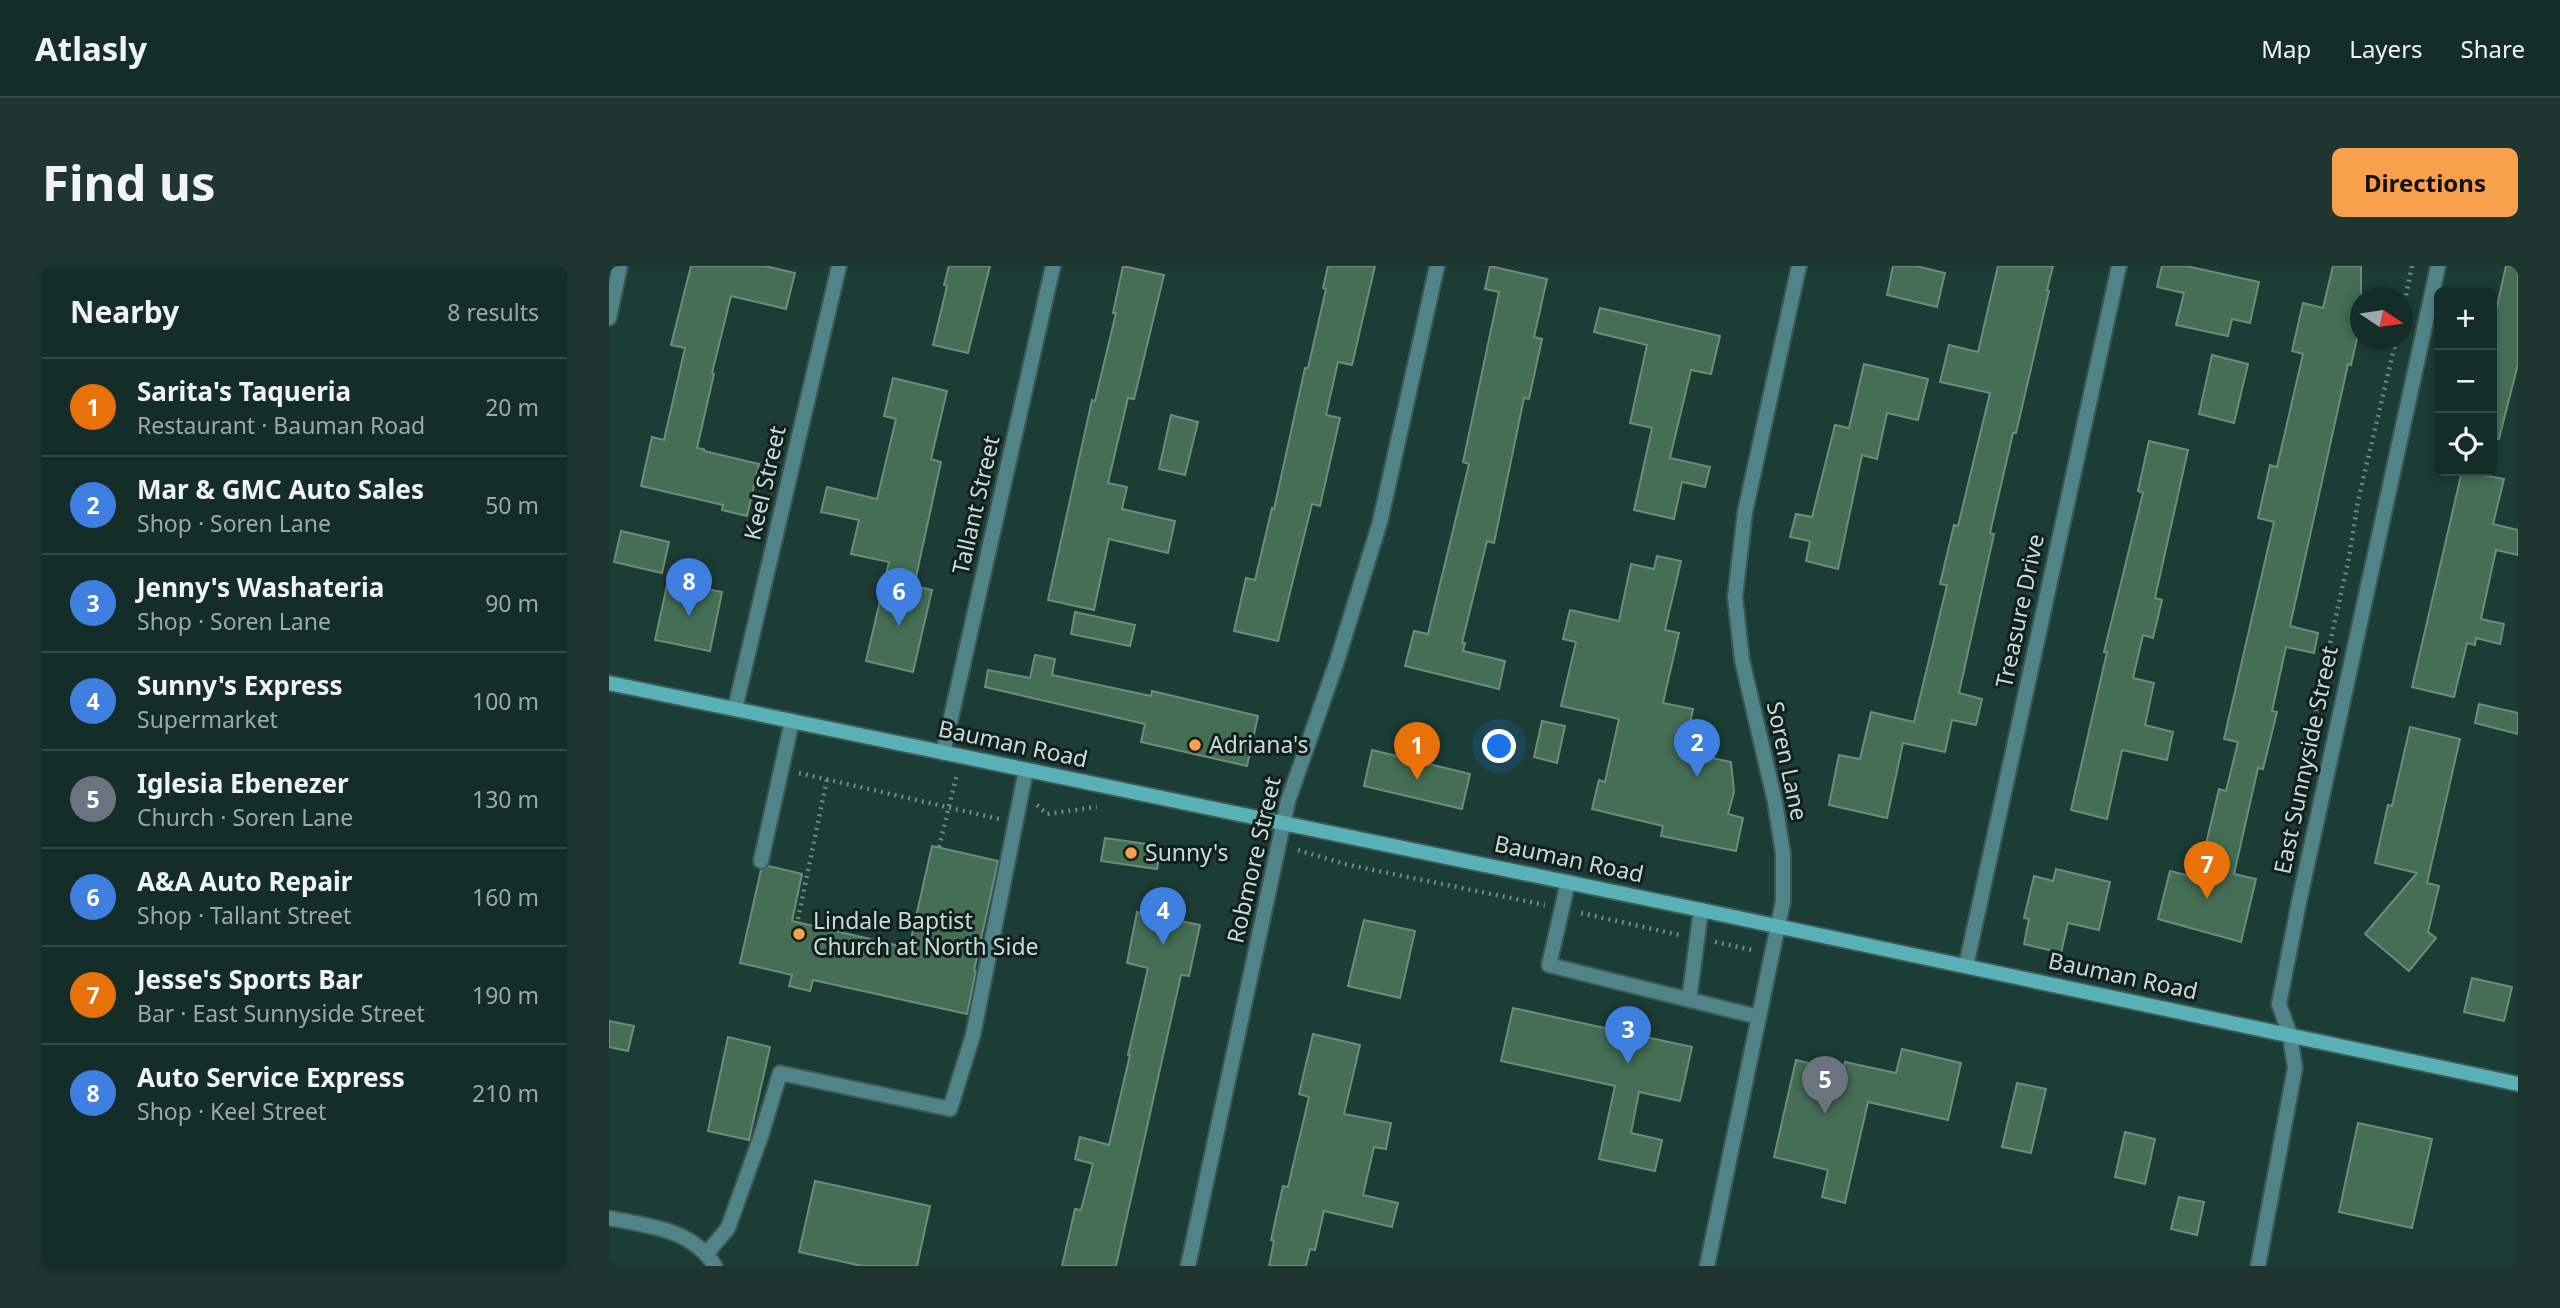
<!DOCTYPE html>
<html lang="en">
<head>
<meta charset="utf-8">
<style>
  body { margin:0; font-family:"Noto Sans",sans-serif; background:#1e3530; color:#f1f3f6 }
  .controls { position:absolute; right:21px; top:21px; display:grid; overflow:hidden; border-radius:10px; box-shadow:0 4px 10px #0003 }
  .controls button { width:63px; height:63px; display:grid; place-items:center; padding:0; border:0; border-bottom:2px solid #344945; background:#152d28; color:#f1f3f6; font:35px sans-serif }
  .compass { position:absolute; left:1741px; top:21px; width:63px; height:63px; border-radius:50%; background:#152d28; box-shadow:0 4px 10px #0003; rotate:103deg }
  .you { position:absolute; left:891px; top:481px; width:24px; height:24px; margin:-18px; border:5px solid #fff; border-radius:50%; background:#1a73e8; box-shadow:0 0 0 10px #1a73e833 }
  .badge { display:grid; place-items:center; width:46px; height:46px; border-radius:50%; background:#f8a04b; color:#fff; font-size:23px; font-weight:700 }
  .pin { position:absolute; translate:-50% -58px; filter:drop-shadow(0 2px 4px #0008) }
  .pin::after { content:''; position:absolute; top:37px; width:24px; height:21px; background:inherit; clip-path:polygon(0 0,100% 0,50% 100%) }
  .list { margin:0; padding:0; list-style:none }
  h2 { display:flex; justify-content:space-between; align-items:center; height:91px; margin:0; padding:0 28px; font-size:30px }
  h2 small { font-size:23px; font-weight:400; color:#9da8a8 }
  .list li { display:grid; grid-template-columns:46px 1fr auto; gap:21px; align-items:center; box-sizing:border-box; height:98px; padding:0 28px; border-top:2px solid #344945 }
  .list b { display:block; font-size:26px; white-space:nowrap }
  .list p { margin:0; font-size:23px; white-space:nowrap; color:#9da8a8 }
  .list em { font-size:23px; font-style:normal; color:#9da8a8 }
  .icon { flex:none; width:38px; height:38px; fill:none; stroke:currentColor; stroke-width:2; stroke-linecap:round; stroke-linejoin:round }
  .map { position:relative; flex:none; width:1909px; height:1000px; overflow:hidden; border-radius:10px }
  header { display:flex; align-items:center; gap:42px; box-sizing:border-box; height:98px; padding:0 35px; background:#152d28; border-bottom:2px solid #344945 }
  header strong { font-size:33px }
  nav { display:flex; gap:38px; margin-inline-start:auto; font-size:24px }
  .intro { display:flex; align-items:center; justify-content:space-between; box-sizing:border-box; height:168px; padding:0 42px }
  h1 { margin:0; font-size:49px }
  .button { padding:18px 32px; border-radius:10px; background:#f8a04b; color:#111; font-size:24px; font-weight:700 }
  main { display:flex; gap:42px; padding:0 42px }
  aside { flex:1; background:#152d28; border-radius:10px; box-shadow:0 4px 10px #0003 }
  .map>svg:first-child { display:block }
  .building { fill:#456f55; stroke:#718b79; stroke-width:2 }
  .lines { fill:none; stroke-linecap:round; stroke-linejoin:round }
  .lane-casing { stroke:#3b5953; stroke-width:18 }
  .street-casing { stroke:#3b5953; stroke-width:18 }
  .secondary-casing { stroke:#3b5953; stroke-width:18 }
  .path { stroke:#708883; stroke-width:4.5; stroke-dasharray:2 5; stroke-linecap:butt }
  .lane { stroke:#518488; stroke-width:14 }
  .street { stroke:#518488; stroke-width:14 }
  .secondary { stroke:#5ab0b7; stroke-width:14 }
  .poi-dot { fill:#f8a04b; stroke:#12201d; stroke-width:2.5 }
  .labels { text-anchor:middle; stroke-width:6; stroke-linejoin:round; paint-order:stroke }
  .street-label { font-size:23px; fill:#cadbd7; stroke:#12201d }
  .poi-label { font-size:23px; fill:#cadbd7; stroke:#12201d; text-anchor:start }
</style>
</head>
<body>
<header>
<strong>Atlasly</strong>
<nav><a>Map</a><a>Layers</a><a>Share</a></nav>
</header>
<div class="intro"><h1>Find us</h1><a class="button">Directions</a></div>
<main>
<aside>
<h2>Nearby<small>8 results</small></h2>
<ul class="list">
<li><span class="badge" style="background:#e8710a">1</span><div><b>Sarita's Taqueria</b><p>Restaurant · Bauman Road</p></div><em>20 m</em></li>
<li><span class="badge" style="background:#3f7fe0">2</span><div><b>Mar &amp; GMC Auto Sales</b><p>Shop · Soren Lane</p></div><em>50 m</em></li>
<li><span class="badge" style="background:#3f7fe0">3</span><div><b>Jenny's Washateria</b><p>Shop · Soren Lane</p></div><em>90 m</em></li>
<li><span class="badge" style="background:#3f7fe0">4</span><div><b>Sunny's Express</b><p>Supermarket</p></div><em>100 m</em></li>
<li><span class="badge" style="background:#6b7280">5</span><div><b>Iglesia Ebenezer</b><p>Church · Soren Lane</p></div><em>130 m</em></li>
<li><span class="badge" style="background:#3f7fe0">6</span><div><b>A&amp;A Auto Repair</b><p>Shop · Tallant Street</p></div><em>160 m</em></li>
<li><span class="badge" style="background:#e8710a">7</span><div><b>Jesse's Sports Bar</b><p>Bar · East Sunnyside Street</p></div><em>190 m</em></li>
<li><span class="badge" style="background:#3f7fe0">8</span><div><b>Auto Service Express</b><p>Shop · Keel Street</p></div><em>210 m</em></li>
</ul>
</aside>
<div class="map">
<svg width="1909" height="1000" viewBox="0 0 1909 1000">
  <rect width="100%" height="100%" fill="#1c3c36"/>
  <path class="building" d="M82,0h74l30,7 -9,36 -55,-13 -19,77 2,1 -17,74 7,1v2l55,13 -12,52 -25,-6 1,-5 -82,-19 11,-49 12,3 21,-92 -14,-3z
    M340,0h41l-22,87 -35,-8 14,-59 -3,-1z
    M514,0l41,9 -30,124 -6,-1 -20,85 19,4 -5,22 53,12 -7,32 -59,-14 -15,71 -46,-10 44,-200 3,1 21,-88h-3z
    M719,0h47l-23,99 -14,-3 -12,53 14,3 -20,88 -8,-2 -34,137 -44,-10 12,-53 9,2 17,-72 2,1 31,-141h3l18,-79 -3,-1z
    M881,0l57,13 -13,58 8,2 -13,60 -5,-1 -30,145 -7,-2 -25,102h3l-2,8 42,10 -6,28 -94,-23 9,-35 14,3 41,-170 -6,-2 36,-170 -14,-3z
    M1284,0h23l29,7 -8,34 -50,-12z
    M1389,0h55l-6,24 2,1 -33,142h-3l-23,100 4,1 -35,159 23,6 -6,26 -24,-5 -7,32 -42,-9 -16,75 -58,-13 10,-50 21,4 11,-47 43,10 33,-137 -7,-1 14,-59 4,1 32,-133 -50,-11 9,-37 29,7z
    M1553,0h24l73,16 -9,41 -18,-4 -4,17 -52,-11 8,-32 -27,-6z
    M1724,0h28v55l-10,44 -3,-1 -58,262 28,7 -4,20 -28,-6 -14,64 5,1 -14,57 -5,-1 -24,106 22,5 -15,63 -83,-23 12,-48 28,7 21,-89 7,2 12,-49 -14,-3 50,-217 -16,-4 12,-53 7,2 26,-113 -11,-3 11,-48 20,5z
    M1897,0h12v98l-19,75 -7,-1v-110z
    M991,42l120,28 -9,38 -20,-4 -21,88 40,9 -5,20 -23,-5 -8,37 -40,-9 18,-82 -22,-5 17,-78 -53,-13z
    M1603,89l36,9 -14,59 -35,-9z
    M1255,98l64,15 -10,41 -31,-7 -10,46 -15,-4 -24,114 -32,-8 4,-20 -20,-4 6,-23 16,3 23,-92 14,3z
    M284,112l54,13 -16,68 10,3 -27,124 18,4 -19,82 -47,-11 23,-99 -38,-8 8,-34 -38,-8 6,-25 50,12 19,-80 -12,-3z
    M562,149l27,7 -13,53 -26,-6z
    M1540,175l39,9 -33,148 7,2 -9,38 -10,-3 -10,43 21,5 -9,42 28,7 -6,28 -45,-10 -15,69 -36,-9 36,-158h-3l39,-159 -5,-2z
    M1853,205l42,8 -11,45 25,6v25l-22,-5 -15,69 23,5 -4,20 -24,-6 -1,7 -8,-2 -13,54 -42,-10z
    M12,265l48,11 -7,31 -48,-11z
    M1048,290l24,5 -16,69 14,3 -16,70 30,6 -9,43 47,10 3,30 -6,22 15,4 -7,33 -75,-15 2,-10 -71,-17 7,-29 6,2 14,-63 -58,-13 15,-64 -13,-3 7,-29 49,11 12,-57 23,5z
    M59,315l54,11 -12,59 -55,-11z
    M466,346l60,13 -5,21 -59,-12z
    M426,389l20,4 -3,16 99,21 1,-5 106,25 -11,50 -106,-24 4,-18 -160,-37 3,-17 42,8z
    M1870,438l39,9v21l-43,-11z
    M933,455l23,5 -8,37 -23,-6z
    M1801,461l50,12 -33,144 12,3 -11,46 8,6 -27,33 -44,-37 52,-61 -42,-10 13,-58 4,1z
    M763,484l98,24 -8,35 -98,-23z
    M496,572l56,8 -4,23 -56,-8z
    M323,580l66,15 -24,110h2l-9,43 -154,-34 -3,11 -21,-5 3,-11 -52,-12 21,-93 8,-4 33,8 -10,47 117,27z
    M1447,603l54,13 -11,48 -31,-7 -7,30 -37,-9 5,-25 -5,-1 10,-42 19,5z
    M528,646l63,13 -11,51 -8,-1 -65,291h-54l13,-57 6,1 12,-46 -18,-5 5,-22 29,8 21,-90h-2l20,-87 -21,-5z
    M755,654l51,11 -15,67 -52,-12z
    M1863,712l40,9 -8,34 -40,-9z
    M904,742l179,39 -12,54 -41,-9 -8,41 31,7 -7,31 -56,-12 16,-73 -114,-25z
    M0,755l25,5 -6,25 -19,-4z
    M704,768l47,11 -16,69 47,9 -5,26 -12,-2 -11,48 35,8 -6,24 -68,-16 -9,39 -5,-1 -4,17h-37l5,-25 -3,-1 12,-54 5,1 21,-90 -10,-3z
    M119,771l42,10 -21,93 -41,-9z
    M1293,783l59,14 -13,57 -80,-18 -23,101 -23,-6 6,-27 -54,-13 22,-97 47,11 2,-9 51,11z
    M1408,817l29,6 -15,64 -29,-6z
    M1749,857l74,16 -20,89 -73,-16z
    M1516,866l30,7 -10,45 -30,-7z
    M206,915l115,25 -13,60h-55l-63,-14z
    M1570,931l25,5 -7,33 -26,-6z"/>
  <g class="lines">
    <defs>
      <path id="lane" d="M152,595l31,-140
        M959,616l-19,83 210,52
        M1080,734l12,-90
        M98,987l21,-25 33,-92 19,-63 170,36 23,-74 53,-265"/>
      <path id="street" d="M0,52l11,-52
        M126,443l104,-443
        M334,487l110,-487
        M1357,700l153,-700
        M0,952c39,8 84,11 106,48
        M579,1000l100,-465 49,-140 43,-139 57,-256
        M1098,1000l76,-365v-47l-8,-52 -33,-142 -7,-63 10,-85 54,-246
        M1649,1000l37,-198 -5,-33 -11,-31 20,-102 139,-636"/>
      <path id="secondary" d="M0,417l1092,227 817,174"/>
    </defs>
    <use href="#lane" class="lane-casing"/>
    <use href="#street" class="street-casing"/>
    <use href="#secondary" class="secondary-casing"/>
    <path class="path" d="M1794,43l9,-43
      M1703,473l5,-38 32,-143 9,-57 38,-161
      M190,507l200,46
      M428,539l10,9 50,-7
      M330,581l18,-73
      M689,584l46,14 201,41
      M972,647l98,22
      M189,653l29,-140
      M1106,676l38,8"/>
    <use href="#lane" class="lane"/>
    <use href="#street" class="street"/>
    <use href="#secondary" class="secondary"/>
  </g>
  <g class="poi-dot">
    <circle cx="586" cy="479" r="7"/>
    <circle cx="522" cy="587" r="7"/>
    <circle cx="190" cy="668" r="7"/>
  </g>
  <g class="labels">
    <g class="street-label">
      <text transform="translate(156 217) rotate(-77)" y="8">Keel Street</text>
      <text transform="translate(367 239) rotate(-77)" y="8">Tallant Street</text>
      <text transform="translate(1411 345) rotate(-78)" y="8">Treasure Drive</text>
      <text transform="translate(404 478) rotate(12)" y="8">Bauman Road</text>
      <text transform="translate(1697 494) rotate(-78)" y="8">East Sunnyside Street</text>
      <text transform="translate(1178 495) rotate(78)" y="8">Soren Lane</text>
      <text transform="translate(960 593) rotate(12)" y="8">Bauman Road</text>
      <text transform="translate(645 594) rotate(-77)" y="8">Robmore Street</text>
      <text transform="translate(1514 710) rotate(12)" y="8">Bauman Road</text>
    </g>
    <g class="poi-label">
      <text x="600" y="487">Adriana's</text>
      <text x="536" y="595">Sunny's</text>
      <text x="204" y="663">Lindale Baptist<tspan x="204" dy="26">Church at North Side</tspan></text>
    </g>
  </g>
</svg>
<div class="controls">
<button>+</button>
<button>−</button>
<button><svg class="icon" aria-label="locate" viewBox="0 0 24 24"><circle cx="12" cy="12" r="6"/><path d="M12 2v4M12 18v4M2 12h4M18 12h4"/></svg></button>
</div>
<svg class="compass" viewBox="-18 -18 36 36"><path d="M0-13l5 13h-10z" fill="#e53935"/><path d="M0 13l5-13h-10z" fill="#9da8a8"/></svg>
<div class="you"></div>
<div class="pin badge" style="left:808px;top:514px;background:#e8710a">1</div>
<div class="pin badge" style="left:1088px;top:511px;background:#3f7fe0">2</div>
<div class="pin badge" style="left:1019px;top:798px;background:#3f7fe0">3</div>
<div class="pin badge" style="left:554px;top:679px;background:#3f7fe0">4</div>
<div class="pin badge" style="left:1216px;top:848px;background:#6b7280">5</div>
<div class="pin badge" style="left:290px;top:360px;background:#3f7fe0">6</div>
<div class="pin badge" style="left:1598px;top:633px;background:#e8710a">7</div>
<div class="pin badge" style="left:80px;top:350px;background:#3f7fe0">8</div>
</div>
</main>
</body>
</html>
